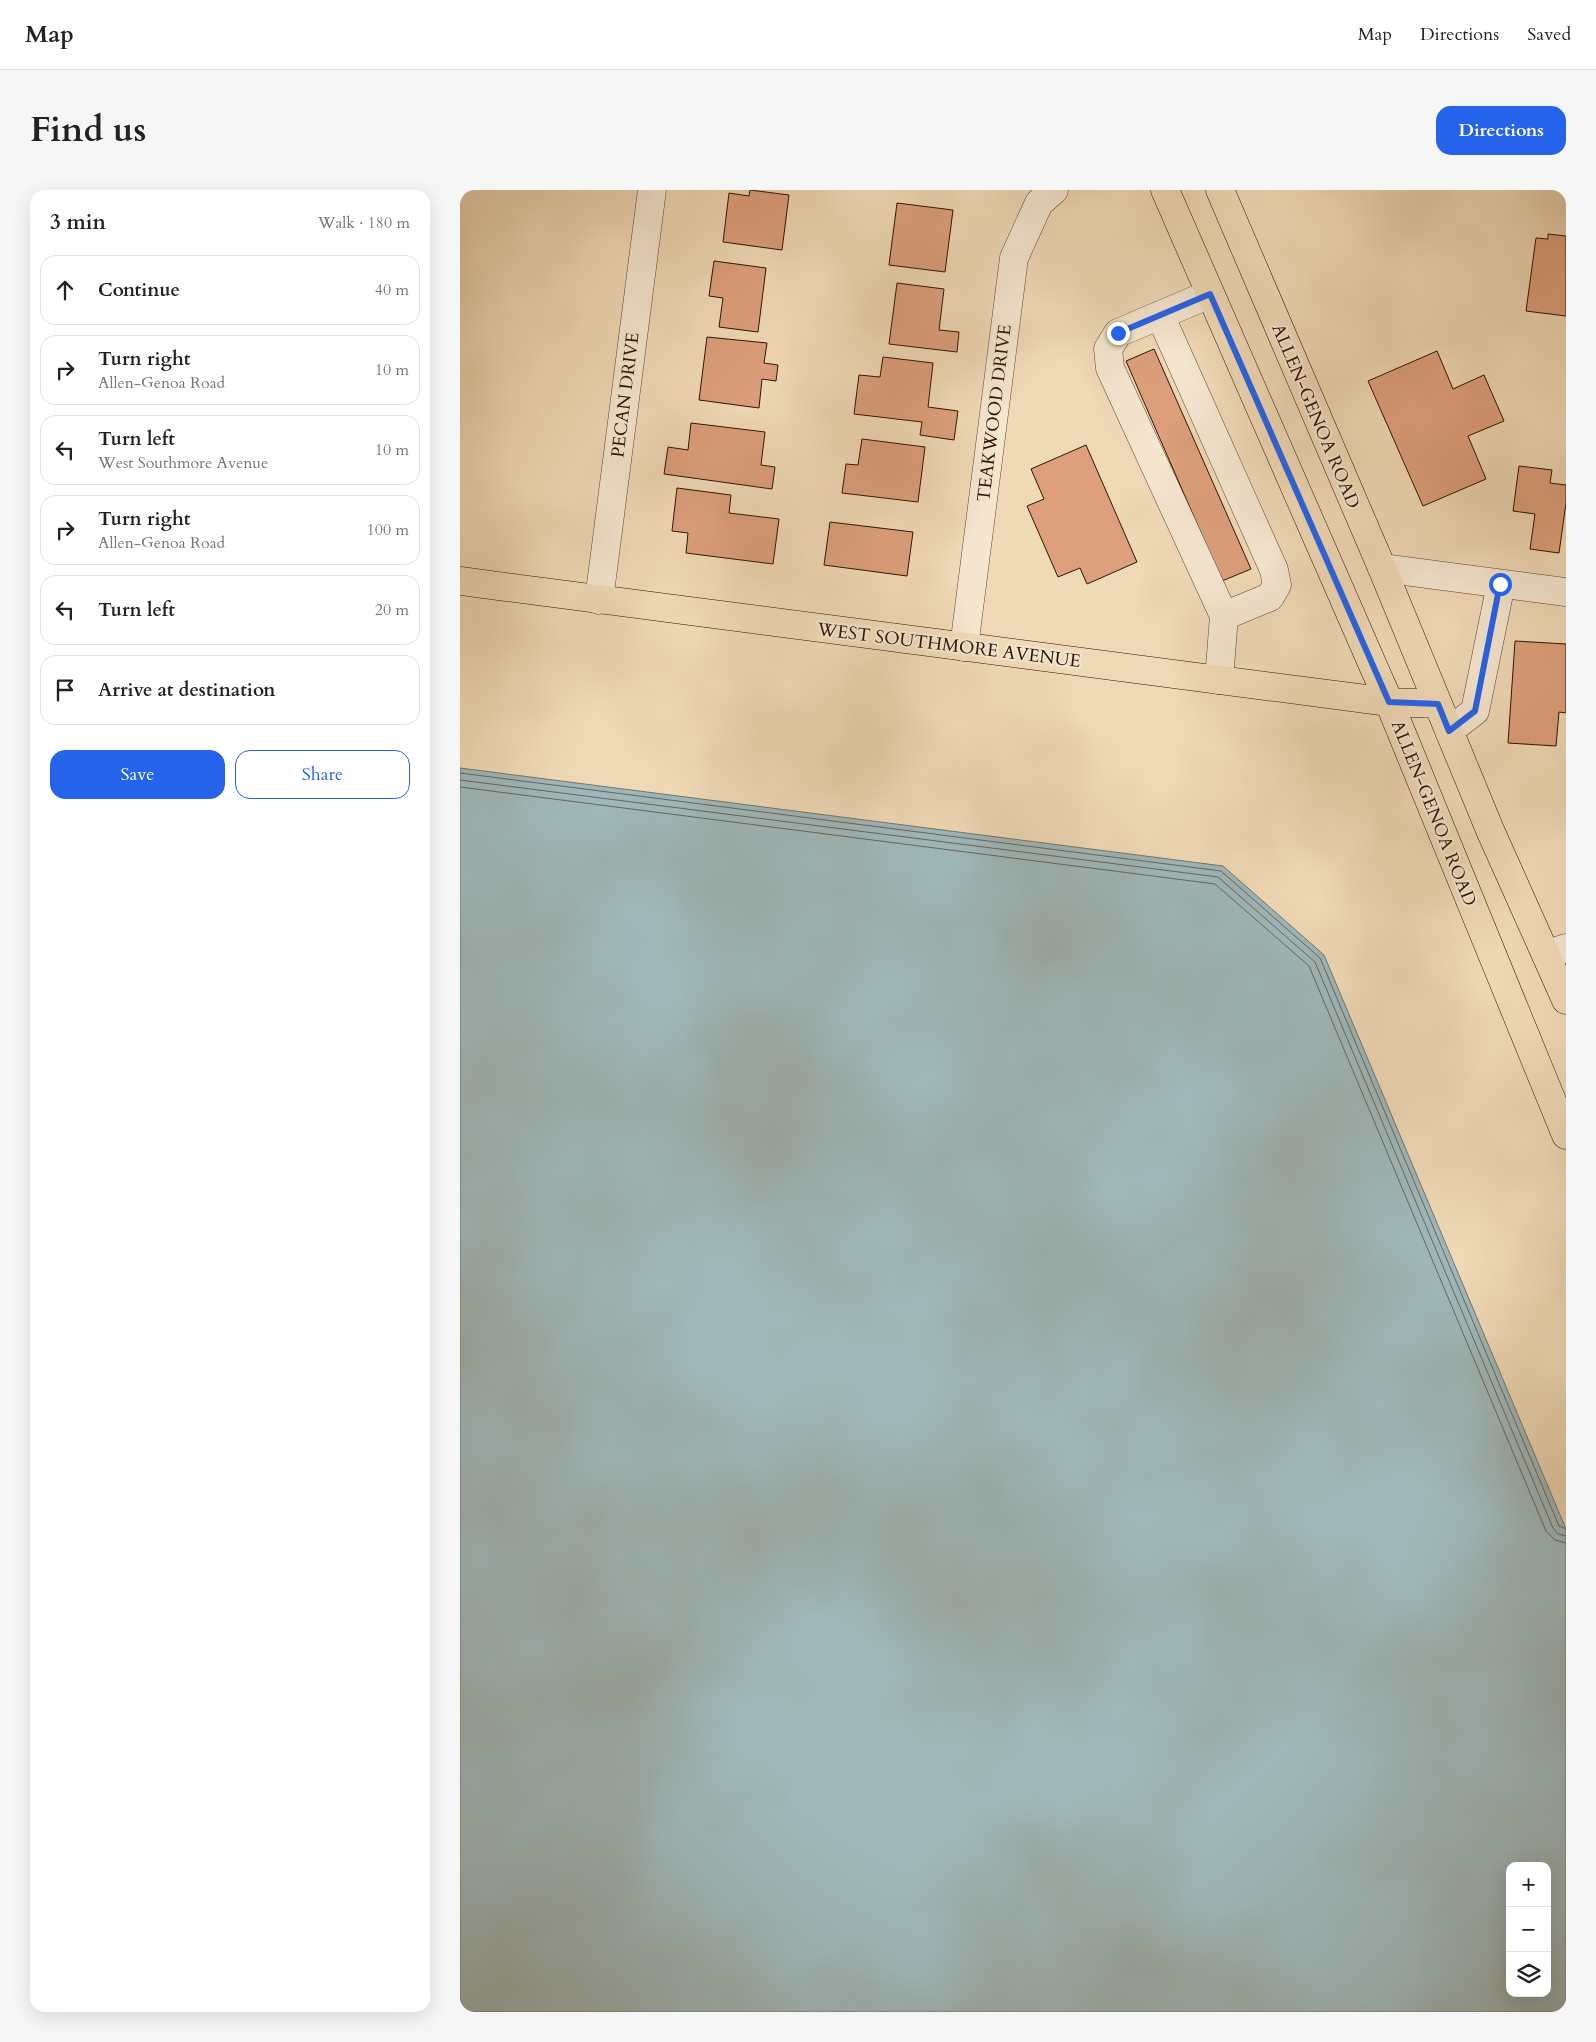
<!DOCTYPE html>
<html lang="en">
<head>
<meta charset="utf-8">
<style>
  body { margin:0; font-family:Cardo,serif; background:#f6f6f6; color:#222 }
  .controls { position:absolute; right:15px; bottom:15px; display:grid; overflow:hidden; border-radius:10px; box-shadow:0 5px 20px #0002 }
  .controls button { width:45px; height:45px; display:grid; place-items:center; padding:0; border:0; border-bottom:1px solid #e0e0e0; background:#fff; color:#222; font:25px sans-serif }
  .stop { position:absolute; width:15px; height:15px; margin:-11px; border:4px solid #2563eb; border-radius:50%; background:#fff }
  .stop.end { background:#2563eb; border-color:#fff; box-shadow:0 1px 5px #0008 }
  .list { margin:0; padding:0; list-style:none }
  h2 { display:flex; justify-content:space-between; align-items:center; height:65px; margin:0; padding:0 20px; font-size:21px }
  h2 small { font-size:16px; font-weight:400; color:#767676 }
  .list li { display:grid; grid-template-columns:32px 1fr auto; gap:15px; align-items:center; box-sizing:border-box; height:70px; margin:0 10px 10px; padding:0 10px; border:1px solid #e0e0e0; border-radius:15px }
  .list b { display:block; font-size:19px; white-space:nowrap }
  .list p { margin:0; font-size:16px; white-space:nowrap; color:#767676 }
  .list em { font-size:16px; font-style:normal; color:#767676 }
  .actions { display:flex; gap:10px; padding:15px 20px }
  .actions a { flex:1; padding:11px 0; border:1px solid #2563eb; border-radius:15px; text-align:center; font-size:18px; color:#2563eb }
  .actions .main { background:#2563eb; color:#fff }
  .icon { flex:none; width:28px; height:28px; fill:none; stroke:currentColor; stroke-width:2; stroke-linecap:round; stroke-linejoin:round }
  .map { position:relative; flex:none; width:1106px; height:1822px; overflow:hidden; border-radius:15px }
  header { display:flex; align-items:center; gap:30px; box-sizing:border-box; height:70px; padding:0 25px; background:#fff; border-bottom:1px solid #e0e0e0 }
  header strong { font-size:24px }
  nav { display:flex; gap:28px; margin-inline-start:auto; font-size:18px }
  .intro { display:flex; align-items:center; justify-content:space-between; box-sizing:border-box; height:120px; padding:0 30px }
  h1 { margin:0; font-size:35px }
  .button { padding:12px 22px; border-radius:15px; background:#2563eb; color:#fff; font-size:18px; font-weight:700 }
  main { display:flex; gap:30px; padding:0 30px }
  aside { flex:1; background:#fff; border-radius:15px; box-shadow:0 5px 20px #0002 }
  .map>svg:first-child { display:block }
  .water { fill:#9fb7b9; stroke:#727570; fill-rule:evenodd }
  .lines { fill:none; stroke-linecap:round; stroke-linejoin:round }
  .shore { stroke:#67655e; stroke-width:1 }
  .building { fill:#dd9f7c; stroke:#2f1302 }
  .minor-casing { stroke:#5f442f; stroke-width:29 }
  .major-casing { stroke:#2f1302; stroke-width:29 }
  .minor { stroke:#f5e6d0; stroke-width:28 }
  .major { stroke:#f0d9b6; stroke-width:28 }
  .route { stroke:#2563eb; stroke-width:6 }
  .labels { text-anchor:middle; stroke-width:4; stroke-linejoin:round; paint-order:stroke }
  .street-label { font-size:18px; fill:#2f1302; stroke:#f5e6d0 }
</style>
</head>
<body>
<header>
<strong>Map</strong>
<nav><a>Map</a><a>Directions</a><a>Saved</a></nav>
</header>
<div class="intro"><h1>Find us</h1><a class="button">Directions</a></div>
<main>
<aside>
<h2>3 min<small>Walk · 180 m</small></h2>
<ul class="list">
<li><svg class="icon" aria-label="ahead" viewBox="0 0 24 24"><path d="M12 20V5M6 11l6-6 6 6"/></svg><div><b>Continue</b></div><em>40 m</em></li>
<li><svg class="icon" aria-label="right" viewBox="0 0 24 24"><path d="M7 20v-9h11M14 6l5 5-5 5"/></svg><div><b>Turn right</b><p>Allen-Genoa Road</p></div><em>10 m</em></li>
<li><svg class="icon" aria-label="left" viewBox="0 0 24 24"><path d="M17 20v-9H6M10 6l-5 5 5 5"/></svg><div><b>Turn left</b><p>West Southmore Avenue</p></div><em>10 m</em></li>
<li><svg class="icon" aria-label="right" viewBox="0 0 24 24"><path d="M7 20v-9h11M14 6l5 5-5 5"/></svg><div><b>Turn right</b><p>Allen-Genoa Road</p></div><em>100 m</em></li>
<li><svg class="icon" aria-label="left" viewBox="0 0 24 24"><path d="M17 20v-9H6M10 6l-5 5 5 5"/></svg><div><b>Turn left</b></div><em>20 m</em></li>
<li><svg class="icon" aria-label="arrive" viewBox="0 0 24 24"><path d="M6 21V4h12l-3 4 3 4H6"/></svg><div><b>Arrive at destination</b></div></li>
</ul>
<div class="actions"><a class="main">Save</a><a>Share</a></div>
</aside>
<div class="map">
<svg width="1106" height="1822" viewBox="0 0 1106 1822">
  <rect width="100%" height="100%" fill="#f0d9b6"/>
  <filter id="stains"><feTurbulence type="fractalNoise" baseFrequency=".004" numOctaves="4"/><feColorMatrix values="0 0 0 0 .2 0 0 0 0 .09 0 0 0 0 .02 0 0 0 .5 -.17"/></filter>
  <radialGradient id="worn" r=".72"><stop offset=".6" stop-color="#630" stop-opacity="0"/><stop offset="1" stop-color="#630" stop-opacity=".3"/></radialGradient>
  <path class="water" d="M0,578l763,98 101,89 242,574v483h-1106zM1050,1676h37v127h-37z"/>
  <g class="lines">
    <path class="shore" d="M0,583l761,98 99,87 239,568 7,3
      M0,590l758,97 97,85 238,566 5,6 8,2
      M0,597l755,97 94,82 237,565 9,9 11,3"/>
  </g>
  <path class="building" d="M290,0l39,5 -7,55 -59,-8 6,-49 20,3z
    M437,13l56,7 -8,62 -56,-7z
    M1088,44l18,2v80l-40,-5 10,-73 12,1z
    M254,71l52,7 -8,64 -39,-5 4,-29 -14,-2z
    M437,93l47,6 -5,41 20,2 -2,20 -68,-8z
    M247,147l60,6 -3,20 14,2 -2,16 -14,-2 -3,29 -60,-8z
    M694,159l97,220 -29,12 -96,-220z
    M977,161l16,38 31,-14 20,46 -36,15 18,43 -63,27 -55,-125z
    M423,167l50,6 -5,44 30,4 -4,29 -34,-5 2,-13 -68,-8 5,-39 21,2z
    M231,233l74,9 -4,33 14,2 -3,22 -108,-15 4,-27 20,3z
    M402,249l63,8 -7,55 -76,-9 4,-29 12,1z
    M626,255l51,117 -50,22 -7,-16 -22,9 -31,-71 17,-7 -13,-30z
    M1059,276l33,4 -2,13 16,2v18l-7,50 -29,-4 5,-35 -22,-3z
    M217,298l54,7 -2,18 50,6 -6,45 -87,-11 2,-20 -16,-2z
    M370,332l83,10 -6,44 -83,-11z
    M1055,451l51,3v69l-7,-1 -3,34 -48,-3z"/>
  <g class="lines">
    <defs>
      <path id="minor" d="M750,104l-92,39 -10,16 2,19 114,248 -5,64
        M700,125l114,255 3,15 -7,12 -46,19
        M922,378l184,24
        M139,410l53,-410
        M504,457l50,-389 25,-55 15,-13
        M989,541l26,-20 26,-127
        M1086,765l20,-7"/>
      <path id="major" d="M705,0l224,512 177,433
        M760,0l162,378 108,262 76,170
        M0,391l929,121 49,2"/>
    </defs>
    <use href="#minor" class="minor-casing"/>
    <use href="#major" class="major-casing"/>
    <use href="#minor" class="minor"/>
    <use href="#major" class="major"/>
  </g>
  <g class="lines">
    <path class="route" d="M658,143l92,-39 179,408 49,2 11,27 26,-20 25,-127"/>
  </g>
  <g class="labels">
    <g class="street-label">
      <text transform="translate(165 205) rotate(-83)" y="6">PECAN DRIVE</text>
      <text transform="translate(534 223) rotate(-83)" y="6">TEAKWOOD DRIVE</text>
      <text transform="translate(856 226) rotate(67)" y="6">ALLEN-GENOA ROAD</text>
      <text transform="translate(489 455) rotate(7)" y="6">WEST SOUTHMORE AVENUE</text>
      <text transform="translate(974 623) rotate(68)" y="6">ALLEN-GENOA ROAD</text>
    </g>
  </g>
  <rect width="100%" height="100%" filter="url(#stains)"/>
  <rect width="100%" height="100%" fill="url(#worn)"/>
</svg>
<div class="controls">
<button>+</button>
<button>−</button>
<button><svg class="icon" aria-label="layers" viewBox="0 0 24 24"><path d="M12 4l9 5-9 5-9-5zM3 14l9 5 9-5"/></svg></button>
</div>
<div class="stop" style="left:1040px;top:394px"></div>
<div class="stop end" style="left:658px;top:143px"></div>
</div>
</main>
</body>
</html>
